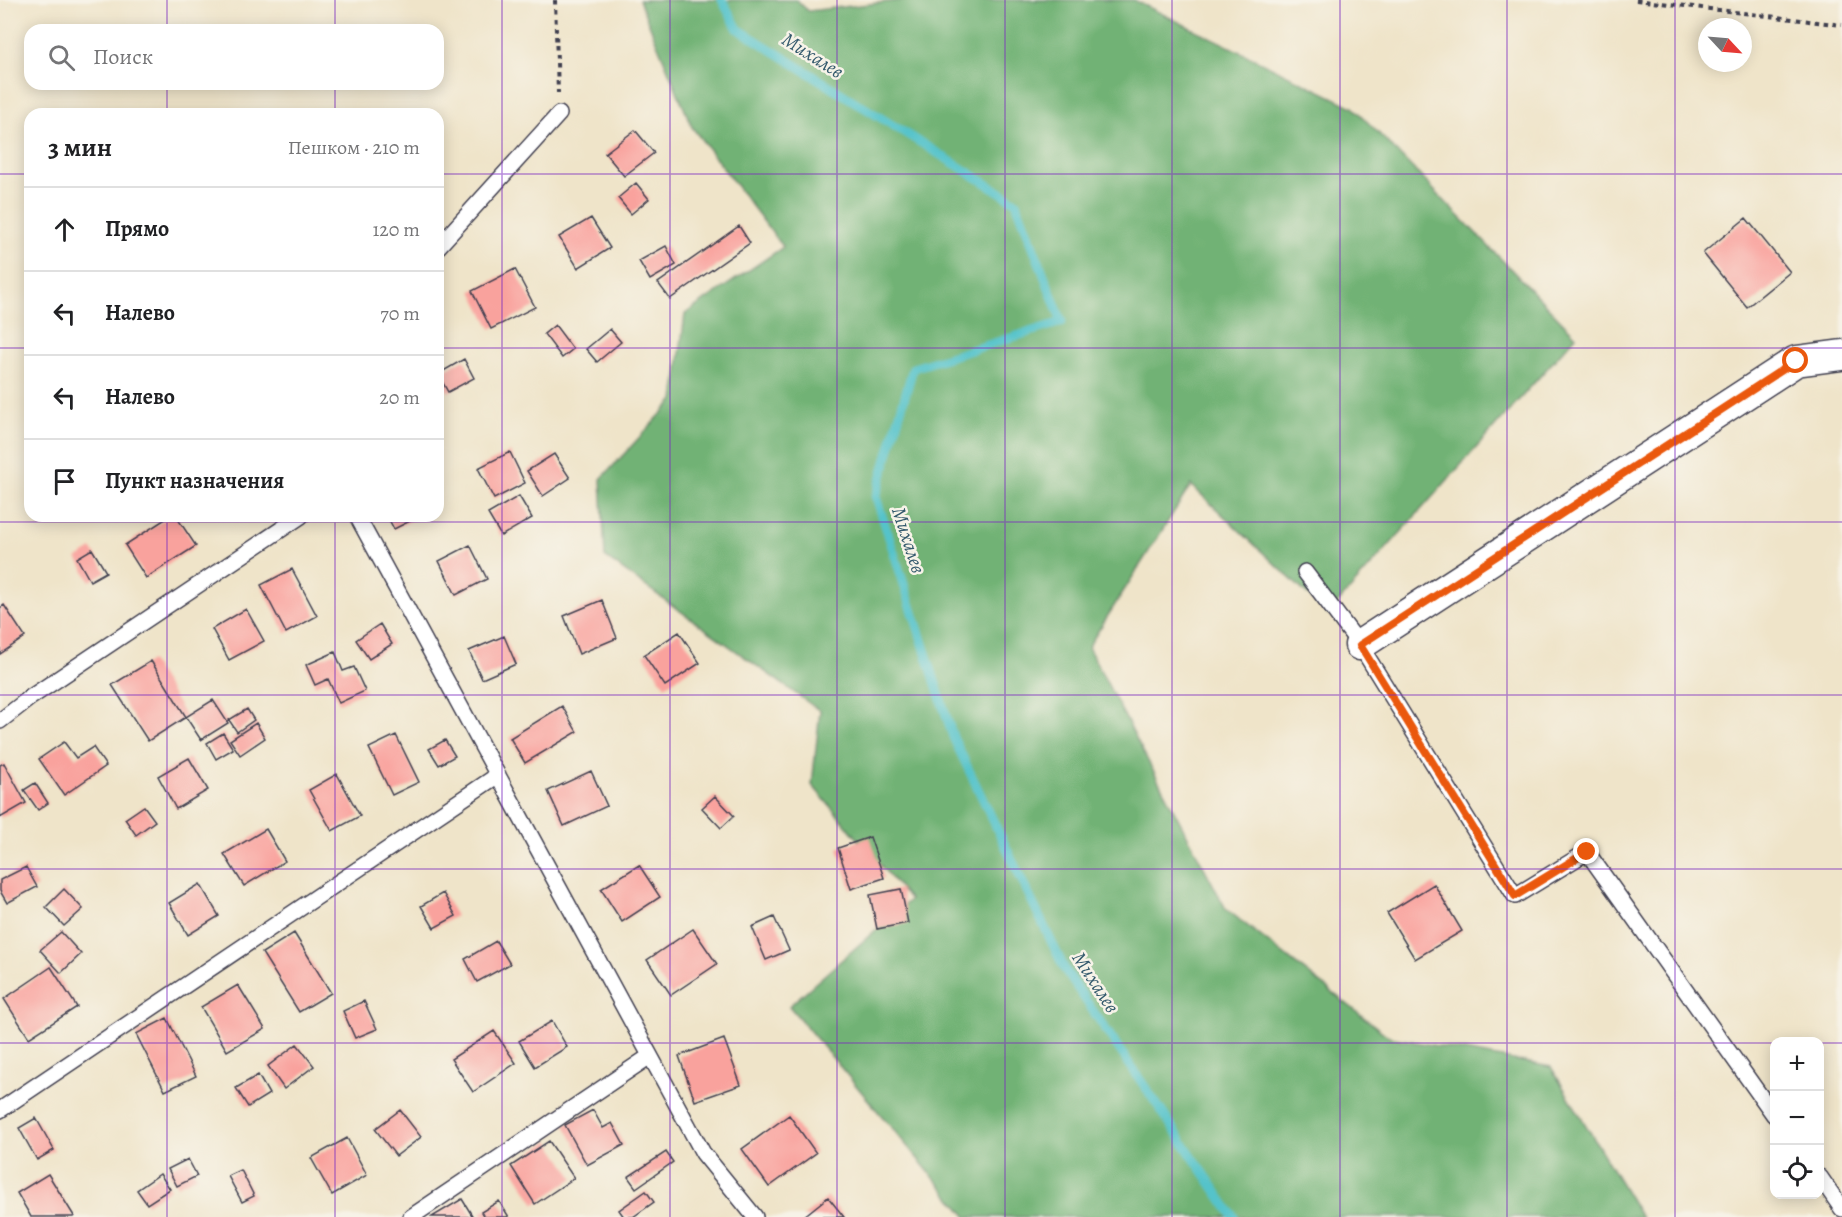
<!DOCTYPE html>
<html lang="ru">
<head>
<meta charset="utf-8">
<style>
  body { margin:0; font-family:Alegreya,serif; background:#f6f6f6; color:#202124 }
  .controls { position:absolute; right:18px; bottom:18px; display:grid; overflow:hidden; border-radius:12px; box-shadow:0 3px 15px #0003 }
  .controls button { width:54px; height:54px; display:grid; place-items:center; padding:0; border:0; border-bottom:2px solid #e0e0e0; background:#fff; color:#202124; font:30px sans-serif }
  .compass { position:absolute; left:1698px; top:18px; width:54px; height:54px; border-radius:50%; background:#fff; box-shadow:0 3px 15px #0003; rotate:116deg }
  .stop { position:absolute; width:18px; height:18px; margin:-14px; border:4px solid #ea580c; border-radius:50%; background:#fff }
  .stop.end { background:#ea580c; border-color:#fff; box-shadow:0 2px 6px #0008 }
  .list { margin:0; padding:0; list-style:none }
  h2 { display:flex; justify-content:space-between; align-items:center; height:78px; margin:0; padding:0 24px; font-size:26px }
  h2 small { font-size:20px; font-weight:400; color:#757577 }
  .list li { display:grid; grid-template-columns:39px 1fr auto; gap:18px; align-items:center; box-sizing:border-box; height:84px; padding:0 24px; border-top:2px solid #e0e0e0 }
  .list b { display:block; font-size:22px; white-space:nowrap }
  .list em { font-size:20px; font-style:normal; color:#757577 }
  .icon { flex:none; width:33px; height:33px; fill:none; stroke:currentColor; stroke-width:2; stroke-linecap:round; stroke-linejoin:round }
  .map { position:relative; flex:none; width:1842px; height:1217px; overflow:hidden }
  .search { position:absolute; background:#fff; box-shadow:0 3px 15px #0003; left:24px; top:24px; width:420px; height:66px; display:flex; align-items:center; gap:15px; box-sizing:border-box; padding:0 21px; border-radius:18px; color:#757577; font-size:22px }
  .panel { position:absolute; background:#fff; box-shadow:0 3px 15px #0003; left:24px; top:108px; width:420px; height:414px; border-radius:18px }
  .map>svg:first-child { display:block }
  .forest { fill:#71b274; stroke:#4a6a58; stroke-width:1.5 }
  .lines { fill:none; stroke-linecap:round; stroke-linejoin:round }
  .stream { stroke:#55c3ca; stroke-width:9 }
  .building { fill:#f9a29d }
  .service-casing { stroke:#413f50; stroke-width:18 }
  .minor-casing { stroke:#413f50; stroke-width:33 }
  .path { stroke:#413f50; stroke-width:4; stroke-dasharray:4.5 4.5; stroke-linecap:butt }
  .service { stroke:#fff; stroke-width:15 }
  .minor { stroke:#fff; stroke-width:30 }
  .route { stroke:#ea580c; stroke-width:8 }
  .grid { fill:none; stroke:#7b2cbf; stroke-width:1.5; stroke-opacity:0.55 }
  .labels { text-anchor:middle; stroke-width:5; stroke-linejoin:round; paint-order:stroke }
  .water-label { font-size:20px; font-style:italic; fill:#345a6d; stroke:#f7f3e8 }
</style>
</head>
<body>
<div class="map">
<svg width="1842" height="1217" viewBox="0 0 1842 1217">
  <rect width="100%" height="100%" fill="#f7f3e8"/>
  <filter id="ink" filterUnits="userSpaceOnUse"><feTurbulence type="fractalNoise" baseFrequency=".0167" numOctaves="2"/><feDisplacementMap in="SourceGraphic" scale="12" xChannelSelector="R" yChannelSelector="G"/><feConvolveMatrix kernelMatrix="1 2 1 2 8 2 1 2 1" color-interpolation-filters="sRGB"/></filter>
  <filter id="wash" filterUnits="userSpaceOnUse"><feTurbulence type="fractalNoise" baseFrequency=".008" numOctaves="4" result="noise"/><feDisplacementMap in="SourceGraphic" scale="24" xChannelSelector="R" yChannelSelector="G"/><feGaussianBlur stdDeviation="1.35" result="paint"/><feColorMatrix in="noise" values="0 0 0 0 0 0 0 0 0 0 0 0 0 0 0 0 0 1.4 0 .05"/><feComposite in="paint" operator="in"/></filter>
  <g filter="url(#wash)">
    <rect width="100%" height="100%" fill="#efe4c9"/>
    <path class="forest" d="M639,0h158l11,11 96,-11h230l219,107 223,229 -248,278 -137,-129 -103,162 138,262 163,128 162,30 90,150h-674l-178,-211 121,-106 -98,-115 8,-74 -215,-154 -4,-78 73,-79 11,-86 98,-67 -91,-120z"/>
    <g class="lines">
      <path class="stream" d="M722,0l16,29 278,173 46,120 -149,46 -37,129 77,240 112,233 169,247"/>
    </g>
    <g id="blocks">
      <path class="building" d="M635,130l19,23 -30,23 -19,-23z
        M636,183l13,16 -18,15 -13,-16z
        M591,218l19,30 -32,20 -19,-31z
        M1746,218l44,54 -43,35 -44,-54z
        M739,226l11,17 -80,56 -12,-16z
        M666,246l10,19 -26,15 -11,-19z
        M515,269l20,38 -44,22 -19,-38z
        M555,325l18,24 -11,9 -18,-24z
        M610,329l11,13 -24,20 -11,-13z
        M464,359l10,19 -26,14 -10,-18z
        M510,452l15,31 -31,16 -16,-31z
        M554,454l16,24 -27,18 -16,-25z
        M519,496l13,22 -31,18 -13,-22z
        M170,516h6l20,30 -50,32 -21,-33z
        M387,516h33l-26,13z
        M470,545l17,34 -31,16 -17,-34z
        M92,549l14,23 -16,9 -13,-23z
        M292,569l25,47 -31,17 -25,-48z
        M602,600l15,38 -38,16 -15,-38z
        M4,605l21,32 -25,17v-46z
        M246,609l18,32 -35,19 -17,-31z
        M380,624l12,20 -23,15 -13,-19z
        M679,632l21,31 -35,23 -21,-31z
        M504,636l12,28 -34,15 -13,-28z
        M335,652l8,19 11,-4 11,24 -26,12 -11,-24 -13,6 -9,-20z
        M151,661l35,56 27,-17 15,23 -27,17 -15,-23 -38,24 -36,-56z
        M562,706l15,26 -52,31 -15,-25z
        M247,709l7,11 -17,12 -8,-12z
        M256,723l9,15 -25,17 -10,-15z
        M223,733l10,16 -17,10 -9,-16z
        M396,735l23,47 -27,13 -23,-47z
        M445,740l10,16 -16,9 -10,-16z
        M64,742l12,16 17,-11 13,19 -42,29 -25,-36z
        M189,758l19,32 -32,19 -18,-33z
        M4,763l22,40 -26,15v-53z
        M591,771l16,35 -43,20 -16,-35z
        M337,774l23,42 -28,15 -23,-41z
        M35,783l13,20 -10,7 -14,-20z
        M715,796l19,20 -13,12 -19,-20z
        M144,806l11,15 -19,14 -11,-16z
        M266,829l19,32 -41,25 -20,-32z
        M870,837l14,41 -33,11 -13,-41z
        M639,865l21,32 -38,25 -21,-33z
        M26,867l11,20 -30,16 -7,-12v-11z
        M200,884l19,32 -31,19 -19,-32z
        M1434,884l28,47 -47,28 -28,-46z
        M64,889l19,20 -19,17 -18,-19z
        M901,889l7,34 -31,6 -7,-34z
        M443,893l13,23 -22,12 -13,-22z
        M774,917l15,33 -23,10 -14,-33z
        M693,929l24,35 -46,31 -24,-35z
        M61,932l20,22 -20,19 -21,-23z
        M294,933l37,60 -32,19 -37,-59z
        M496,941l14,23 -33,18 -12,-23z
        M51,967l26,40 -48,31 -25,-39z
        M238,985l27,44 -38,22 -26,-44z
        M364,1001l13,28 -22,9 -12,-27z
        M167,1018l29,58 -31,15 -29,-57z
        M552,1021l15,26 -32,20 -16,-26z
        M494,1031l22,32 -43,29 -22,-33z
        M724,1039l17,46 -46,16 -16,-45z
        M297,1044l17,22 -30,23 -16,-23z
        M258,1075l11,19 -21,13 -12,-19z
        M400,1110l21,27 -25,19 -21,-27z
        M593,1110l10,18 9,-5 12,22 -37,20 -22,-40z
        M789,1115l27,38 -47,34 -27,-38z
        M36,1118l18,32 -17,10 -18,-32z
        M347,1138l20,37 -35,20 -21,-37z
        M549,1141l25,37 -39,26 -24,-38z
        M666,1152l7,10 -37,26 -8,-11z
        M188,1159l9,17 -20,10 -9,-17z
        M241,1170l13,26 -12,6 -14,-26z
        M48,1174l26,42 -1,1h-42l-14,-24z
        M160,1174l10,15 -23,15 -10,-14z
        M646,1191l8,11 -21,15h-9l-5,-7z
        M828,1197l16,20h-41z
        M462,1199l11,18h-41z
        M499,1201l10,16h-25l-3,-5z"/>
    </g>
  </g>
  <g filter="url(#ink)">
    <use href="#blocks" fill-opacity="0" stroke="#413f50" stroke-width="1.5"/>
    <g class="lines">
      <defs>
        <path id="service" d="M438,247l121,-133
          M357,516l346,637 52,64
          M1305,572l55,73 155,251 72,-44 187,263
          M0,721l31,-24 270,-181
          M0,1110l498,-335
          M1820,1177l22,32
          M411,1217l239,-161"/>
        <path id="minor" d="M1360,645l436,-284 46,-6"/>
      </defs>
      <use href="#service" class="service-casing"/>
      <use href="#minor" class="minor-casing"/>
      <path class="path" d="M555,0l3,93
        M1636,0l206,25"/>
      <use href="#service" class="service"/>
      <use href="#minor" class="minor"/>
    </g>
  </g>
  <g class="lines" filter="url(#ink)">
    <path class="route" d="M1587,852l-72,44 -155,-251 436,-284"/>
  </g>
  <path class="grid" d="M167,0v30M335,0v30M502,0v1217M670,0v1217M837,0v1217M1005,0v1217M1172,0v1217M1340,0v1217M1507,0v1217M1675,0v1217M167,84v30M335,84v30M0,174h30M438,174h1404M0,348h30M438,348h1404M167,516v701M335,516v701M0,522h1842M0,695h1842M0,869h1842M0,1043h1774M1820,1043h22"/>
  <g class="labels">
    <g class="water-label">
      <text transform="translate(813 55) rotate(32)" y="7">Михалев</text>
      <text transform="translate(909 540) rotate(72)" y="7">Михалев</text>
      <text transform="translate(1096 982) rotate(57)" y="7">Михалев</text>
    </g>
  </g>
</svg>
<div class="controls">
<button>+</button>
<button>−</button>
<button><svg class="icon" aria-label="locate" viewBox="0 0 24 24"><circle cx="12" cy="12" r="6"/><path d="M12 2v4M12 18v4M2 12h4M18 12h4"/></svg></button>
</div>
<svg class="compass" viewBox="-18 -18 36 36"><path d="M0-13l5 13h-10z" fill="#e53935"/><path d="M0 13l5-13h-10z" fill="#757577"/></svg>
<div class="stop" style="left:1796px;top:361px"></div>
<div class="stop end" style="left:1587px;top:852px"></div>
<div class="search"><svg class="icon" aria-label="search" viewBox="0 0 24 24"><circle cx="10" cy="10" r="6"/><path d="M15 15l6 6"/></svg>Поиск</div>
<section class="panel">
<h2>3 мин<small>Пешком · 210 m</small></h2>
<ul class="list">
<li><svg class="icon" aria-label="ahead" viewBox="0 0 24 24"><path d="M12 20V5M6 11l6-6 6 6"/></svg><div><b>Прямо</b></div><em>120 m</em></li>
<li><svg class="icon" aria-label="left" viewBox="0 0 24 24"><path d="M17 20v-9H6M10 6l-5 5 5 5"/></svg><div><b>Налево</b></div><em>70 m</em></li>
<li><svg class="icon" aria-label="left" viewBox="0 0 24 24"><path d="M17 20v-9H6M10 6l-5 5 5 5"/></svg><div><b>Налево</b></div><em>20 m</em></li>
<li><svg class="icon" aria-label="arrive" viewBox="0 0 24 24"><path d="M6 21V4h12l-3 4 3 4H6"/></svg><div><b>Пункт назначения</b></div></li>
</ul>
</section>
</div>
</body>
</html>
